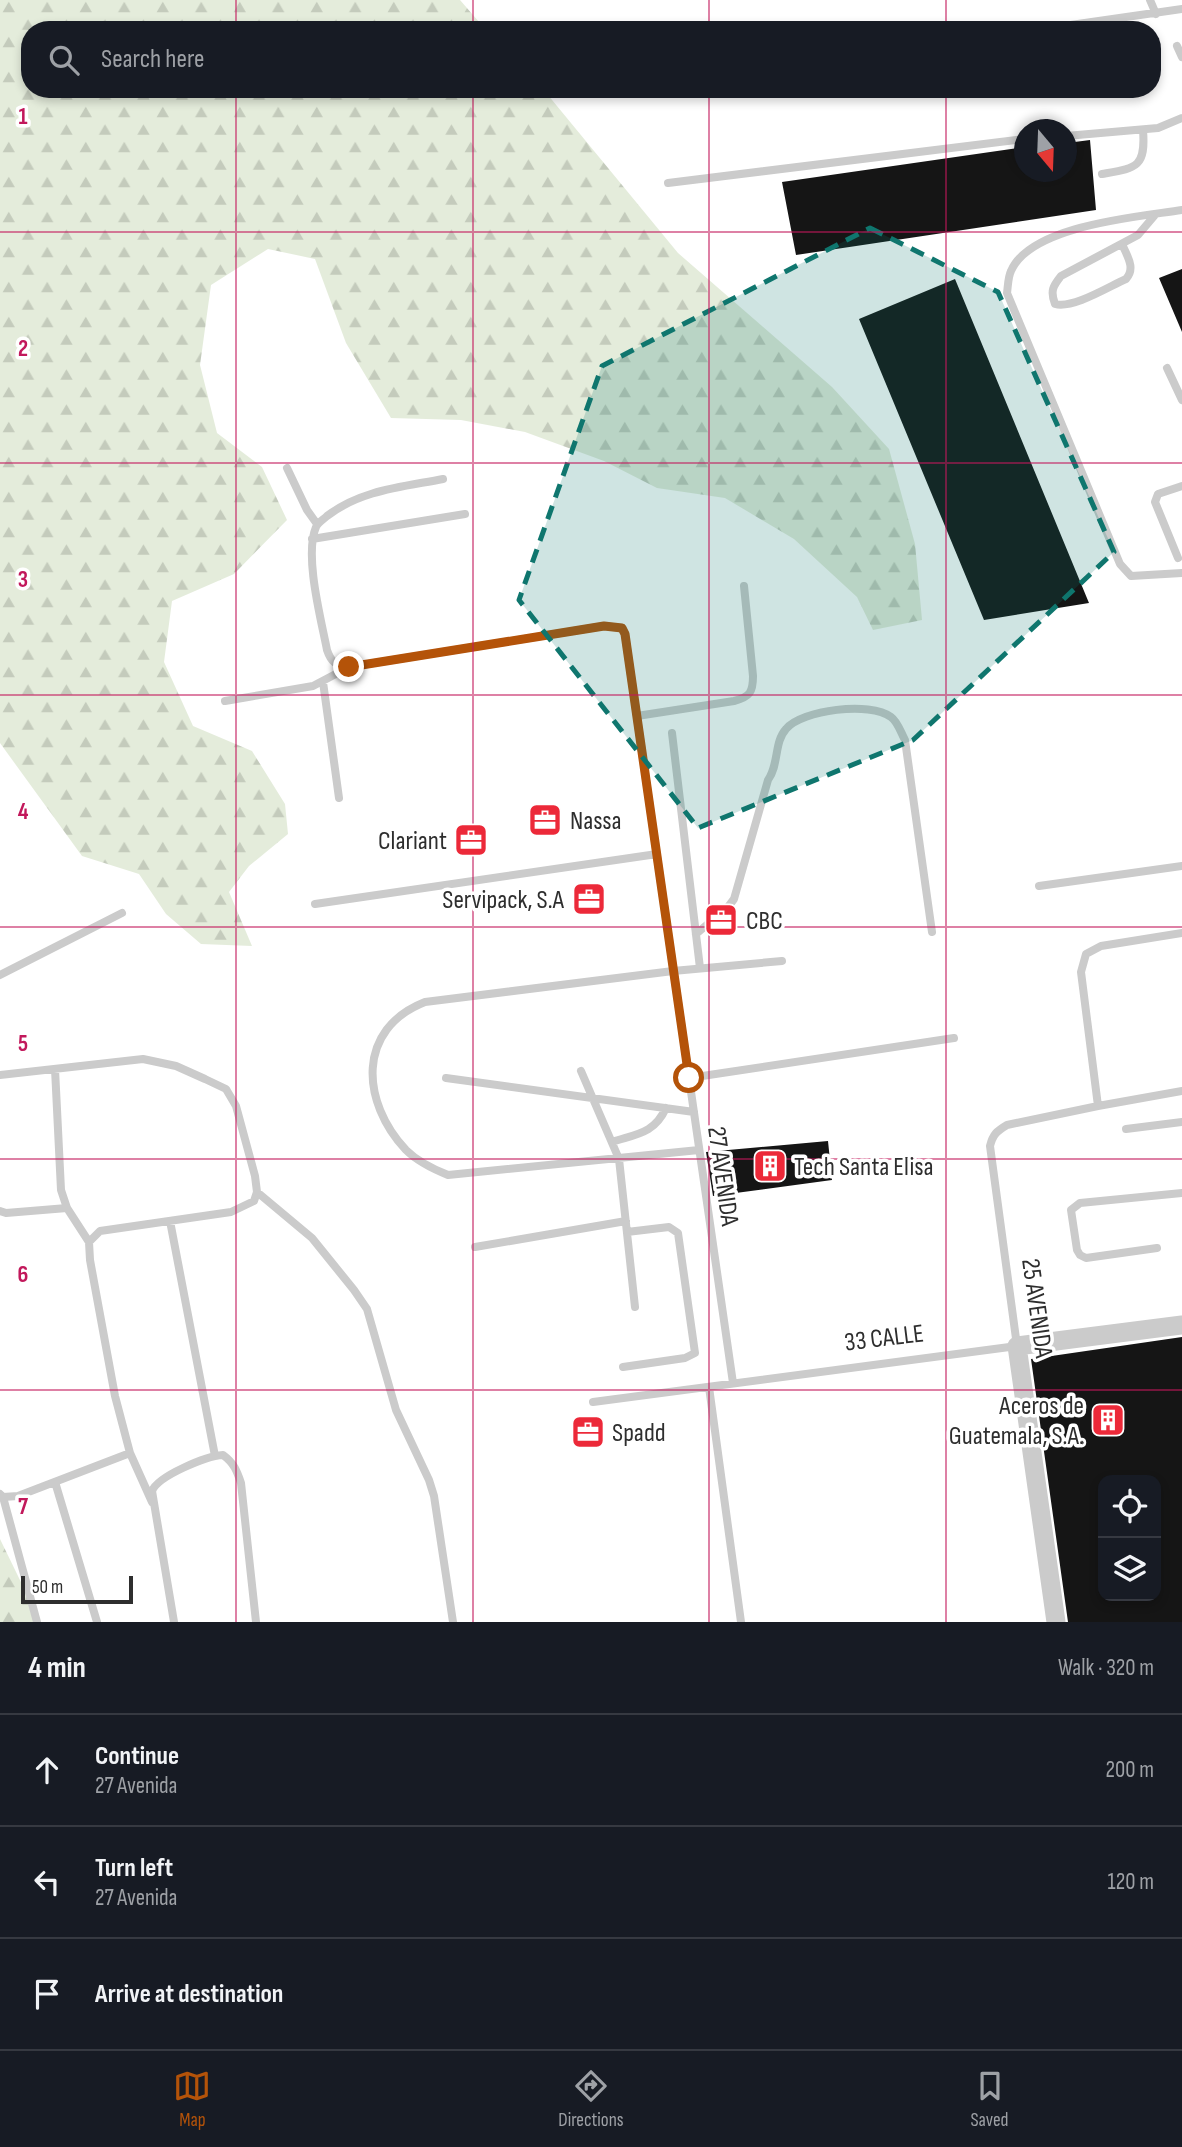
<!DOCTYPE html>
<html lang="en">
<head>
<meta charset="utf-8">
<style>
  body { margin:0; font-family:"Sofia Sans Condensed",sans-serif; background:#242831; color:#f1f3f6 }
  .controls { position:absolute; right:21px; bottom:21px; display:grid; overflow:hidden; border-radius:14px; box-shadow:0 4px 10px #0003 }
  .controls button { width:63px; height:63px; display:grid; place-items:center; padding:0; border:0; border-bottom:2px solid #363941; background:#171b24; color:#f1f3f6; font:35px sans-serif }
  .compass { position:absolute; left:1014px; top:119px; width:63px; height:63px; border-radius:50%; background:#171b24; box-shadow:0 4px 10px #0003; rotate:161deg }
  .scale { position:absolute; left:21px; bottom:18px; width:112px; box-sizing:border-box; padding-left:7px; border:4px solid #2e2e2e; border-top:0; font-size:19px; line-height:24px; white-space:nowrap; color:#2e2e2e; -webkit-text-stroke:5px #fff; paint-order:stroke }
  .stop { position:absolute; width:21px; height:21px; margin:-16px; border:5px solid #b45309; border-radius:50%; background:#fff }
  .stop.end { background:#b45309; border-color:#fff; box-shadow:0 2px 7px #0008 }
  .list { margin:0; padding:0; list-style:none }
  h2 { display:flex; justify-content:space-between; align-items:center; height:91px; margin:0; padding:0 28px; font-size:30px }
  h2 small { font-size:23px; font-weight:400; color:#9ea1a6 }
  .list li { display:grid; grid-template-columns:46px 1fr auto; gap:21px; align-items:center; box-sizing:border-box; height:112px; padding:0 28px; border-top:2px solid #363941 }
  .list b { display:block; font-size:26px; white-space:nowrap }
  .list p { margin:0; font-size:23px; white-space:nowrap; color:#9ea1a6 }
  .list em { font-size:23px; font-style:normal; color:#9ea1a6 }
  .icon { flex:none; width:38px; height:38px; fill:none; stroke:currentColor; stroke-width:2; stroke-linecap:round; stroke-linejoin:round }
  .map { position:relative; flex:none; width:1182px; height:1622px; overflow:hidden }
  .search { position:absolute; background:#171b24; box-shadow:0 4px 10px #0003; left:21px; right:21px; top:21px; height:77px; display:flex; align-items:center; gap:18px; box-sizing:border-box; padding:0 24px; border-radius:28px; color:#9ea1a6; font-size:26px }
  .sheet { height:427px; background:#171b24 }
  nav { display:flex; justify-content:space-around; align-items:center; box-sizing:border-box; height:98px; border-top:2px solid #363941; background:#171b24; font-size:19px; color:#9ea1a6 }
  nav a { display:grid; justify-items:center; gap:4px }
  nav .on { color:#b45309 }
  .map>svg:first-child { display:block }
  .forest { fill:url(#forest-firs) }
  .building { fill:#151515; fill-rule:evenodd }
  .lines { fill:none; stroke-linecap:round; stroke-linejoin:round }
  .service { stroke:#cbcbcb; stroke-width:8 }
  .tertiary { stroke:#cbcbcb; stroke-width:19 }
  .route { stroke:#b45309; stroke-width:9 }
  .marked { fill:#0f766e; fill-opacity:0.2; stroke:#0f766e; stroke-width:5; stroke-dasharray:14 9; stroke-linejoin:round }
  .grid { fill:none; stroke:#c2185b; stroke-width:2; stroke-opacity:0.55 }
  .labels { text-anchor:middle; stroke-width:7; stroke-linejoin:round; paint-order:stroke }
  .poi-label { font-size:26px; fill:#2e2e2e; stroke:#fff; text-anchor:start }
  .street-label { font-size:26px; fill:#2e2e2e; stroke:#fff }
  .grid-label { font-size:23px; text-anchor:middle; font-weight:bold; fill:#c2185b; stroke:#fff; stroke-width:7; stroke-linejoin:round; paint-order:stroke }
</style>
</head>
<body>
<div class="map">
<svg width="1182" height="1622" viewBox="0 0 1182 1622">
  <defs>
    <pattern id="forest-firs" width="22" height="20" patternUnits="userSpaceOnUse" patternTransform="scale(1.75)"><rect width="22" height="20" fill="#e4ecdb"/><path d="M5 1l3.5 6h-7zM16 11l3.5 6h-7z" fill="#c4cbbc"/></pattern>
  </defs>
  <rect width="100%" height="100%" fill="#fff"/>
  <path class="forest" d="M0,0h460l26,30h-456v59h513l135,164 154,134 57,62 26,95 7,76 -49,10 -16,-33 -63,-58 -69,-41 -68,-10 -53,-27 -79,-29 -64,-12 -70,-2 -45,-75 -31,-84 -47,-10 -57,36 -11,80 17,68 45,34 25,53 -53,54 -62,27 -8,61 29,64 59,25 33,53 3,30 -39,32 -20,26 23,54 -51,-2 -35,-30 -27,-40 -57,-18 -82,-113z
    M0,1539l35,72 -1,11h-34z"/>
  <path class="building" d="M1090,140l6,70 -300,45 -14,-73 243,-35v25h42v-29z
    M1182,269v63l-23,-54z
    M955,279l134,324 -105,17 -125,-301z
    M828,1141l4,39 -119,16 -7,-44z
    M1182,1337v285h-114l-37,-263zM1103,1480h53v116h-53z"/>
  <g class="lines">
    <path class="service" d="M1150,0l6,14
      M1036,30l146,-21
      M1177,46l5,11
      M1066,136l92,-8 24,-10
      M1102,174c34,-6 44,-6 41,-44
      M668,183l356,-44
      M1182,210c-44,7 -151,15 -171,61 -3,6 -3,15 -4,22l113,271 11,12 51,-3
      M1122,244c5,12 14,24 4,35 -18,8 -53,30 -71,25 -5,-13 -2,-18 6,-28l77,-41 17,-20
      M1167,368l15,32
      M287,468l20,42 10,14
      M443,479c-41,8 -82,11 -116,37 -4,4 -9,6 -11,11 -12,28 5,92 11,123 4,12 9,16 22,17l255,-41 18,2 3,6 108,749
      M312,539l153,-25
      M1178,558l-23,-56 3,-8 24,-8
      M323,682l16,116
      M225,701l88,-15 36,-19
      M637,716l97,-15c16,-4 19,-9 19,-25l-9,-90
      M672,733l28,235
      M1039,886l143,-20
      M315,904l342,-50
      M1182,933l-81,13 -15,8 -5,18 17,134 84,-15
      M696,934l32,-27 6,-8 34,-119c11,-15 6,-38 18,-51 16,-19 84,-28 105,-12 7,5 10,16 14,23l27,192
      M0,975l122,-62
      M55,1069l6,121 6,18 22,34
      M581,1071l38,88 16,148
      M0,1075l143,-16 33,7 29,13 21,10 10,17 19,70 2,16 -3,9 -23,11 -131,19 -11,11 1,18 25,136 15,57 22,49
      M446,1078l248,34
      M689,1078l265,-40
      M1126,1129l56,-7
      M612,1142c24,-8 42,-8 54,-34
      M699,1150l-251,25c-15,-6 -30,-13 -42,-25 -45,-48 -50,-121 19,-148l248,-31 109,-10
      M257,1192l55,46 42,52 13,19 29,101 33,70 5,16 19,126
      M0,1211l6,2 61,-5
      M170,1221l45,235
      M475,1247l151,-26
      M1157,1248l-71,10 -6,-3 -3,-5 -6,-40 9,-7 102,-10
      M623,1367l62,-9 10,-5 -17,-120 -9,-6 -42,5
      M709,1387l32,235
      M593,1402l424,-56 -27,-200c3,-12 7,-15 17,-21l91,-19
      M55,1482l42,140
      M0,1494l3,3 15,-1 112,-43
      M3,1497l34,125
      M174,1622l-22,-131c6,-15 54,-35 71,-36 11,8 14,16 18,28l15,139"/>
    <path class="tertiary" d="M1056,1622l-39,-276 165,-21"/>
  </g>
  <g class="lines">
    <path class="route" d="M349,667l255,-41 18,2 3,6 64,444"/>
  </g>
  <path class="marked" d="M870,228l128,64 116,260 -201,188 -215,88 -179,-228 83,-234z"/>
  <path class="grid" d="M236,0v30M473,0v30M709,0v30M946,0v30M236,89v1533M473,89v1533M709,89v1533M946,89v1533M0,232h1182M0,463h1182M0,695h1182M0,927h1182M0,1159h1182M0,1390h1182"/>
  <defs>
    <symbol id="office-square" viewBox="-11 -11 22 22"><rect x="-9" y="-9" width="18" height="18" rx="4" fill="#ec2939" stroke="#fff"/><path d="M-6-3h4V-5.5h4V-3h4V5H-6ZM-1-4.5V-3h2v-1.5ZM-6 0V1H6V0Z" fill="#fff"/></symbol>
    <symbol id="building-square" viewBox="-11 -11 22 22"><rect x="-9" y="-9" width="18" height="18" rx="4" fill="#ec2939" stroke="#fff"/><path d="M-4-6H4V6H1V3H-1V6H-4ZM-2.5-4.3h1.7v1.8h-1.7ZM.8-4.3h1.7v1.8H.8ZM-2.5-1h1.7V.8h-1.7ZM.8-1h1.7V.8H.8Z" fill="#fff"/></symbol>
  </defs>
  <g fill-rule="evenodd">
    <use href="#office-square" x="526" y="801" width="38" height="38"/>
    <use href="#office-square" x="452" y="821" width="38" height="38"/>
    <use href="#office-square" x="570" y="880" width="38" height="38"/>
    <use href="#office-square" x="702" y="901" width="38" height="38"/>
    <use href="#building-square" x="751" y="1147" width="38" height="38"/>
    <use href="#building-square" x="1089" y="1401" width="38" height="38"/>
    <use href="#office-square" x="569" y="1413" width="38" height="38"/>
  </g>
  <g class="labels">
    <g class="poi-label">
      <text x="570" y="829">Nassa</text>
      <text x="447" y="849" text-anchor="end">Clariant</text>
      <text x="564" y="908" text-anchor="end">Servipack, S.A</text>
      <text x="746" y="929">CBC</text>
      <text x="794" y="1175">Tech Santa Elisa</text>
      <text x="1084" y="1414" text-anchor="end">Aceros de<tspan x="1084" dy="30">Guatemala, S.A.</tspan></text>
      <text x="612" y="1441">Spadd</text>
    </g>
    <g class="street-label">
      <text transform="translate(724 1176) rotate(82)" y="9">27 AVENIDA</text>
      <text transform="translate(1038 1308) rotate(82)" y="9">25 AVENIDA</text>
      <text transform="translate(884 1337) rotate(-7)" y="9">33 CALLE</text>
    </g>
  </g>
  <g class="grid-label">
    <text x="23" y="124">1</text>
    <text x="23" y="356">2</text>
    <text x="23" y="587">3</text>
    <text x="23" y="819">4</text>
    <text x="23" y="1051">5</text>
    <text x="23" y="1282">6</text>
    <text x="23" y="1514">7</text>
  </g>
</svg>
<div class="controls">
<button><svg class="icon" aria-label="locate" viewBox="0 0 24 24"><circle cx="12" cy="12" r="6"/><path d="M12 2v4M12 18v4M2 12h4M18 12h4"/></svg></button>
<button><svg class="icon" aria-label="layers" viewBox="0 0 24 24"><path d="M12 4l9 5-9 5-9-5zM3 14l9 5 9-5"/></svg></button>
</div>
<svg class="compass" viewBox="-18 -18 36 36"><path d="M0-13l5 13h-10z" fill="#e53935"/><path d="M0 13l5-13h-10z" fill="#9ea1a6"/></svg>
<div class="scale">50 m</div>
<div class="stop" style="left:689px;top:1078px"></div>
<div class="stop end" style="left:349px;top:667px"></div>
<div class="search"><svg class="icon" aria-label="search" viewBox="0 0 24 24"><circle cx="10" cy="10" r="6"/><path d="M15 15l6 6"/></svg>Search here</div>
</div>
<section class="sheet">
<h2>4 min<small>Walk · 320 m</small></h2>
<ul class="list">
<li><svg class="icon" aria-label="ahead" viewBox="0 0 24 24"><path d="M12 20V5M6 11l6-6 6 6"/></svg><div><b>Continue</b><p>27 Avenida</p></div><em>200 m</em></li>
<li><svg class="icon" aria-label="left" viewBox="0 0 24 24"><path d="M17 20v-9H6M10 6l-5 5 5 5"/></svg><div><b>Turn left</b><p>27 Avenida</p></div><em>120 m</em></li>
<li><svg class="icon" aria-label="arrive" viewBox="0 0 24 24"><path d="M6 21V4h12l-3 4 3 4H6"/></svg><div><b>Arrive at destination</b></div></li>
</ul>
</section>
<nav>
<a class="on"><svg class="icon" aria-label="map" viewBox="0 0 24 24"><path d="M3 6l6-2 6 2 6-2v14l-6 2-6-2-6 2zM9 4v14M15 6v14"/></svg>Map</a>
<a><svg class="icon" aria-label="directions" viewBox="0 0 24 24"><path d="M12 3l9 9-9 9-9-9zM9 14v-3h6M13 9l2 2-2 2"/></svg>Directions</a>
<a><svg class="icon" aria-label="saved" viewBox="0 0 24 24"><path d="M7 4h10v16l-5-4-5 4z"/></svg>Saved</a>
</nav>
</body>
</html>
